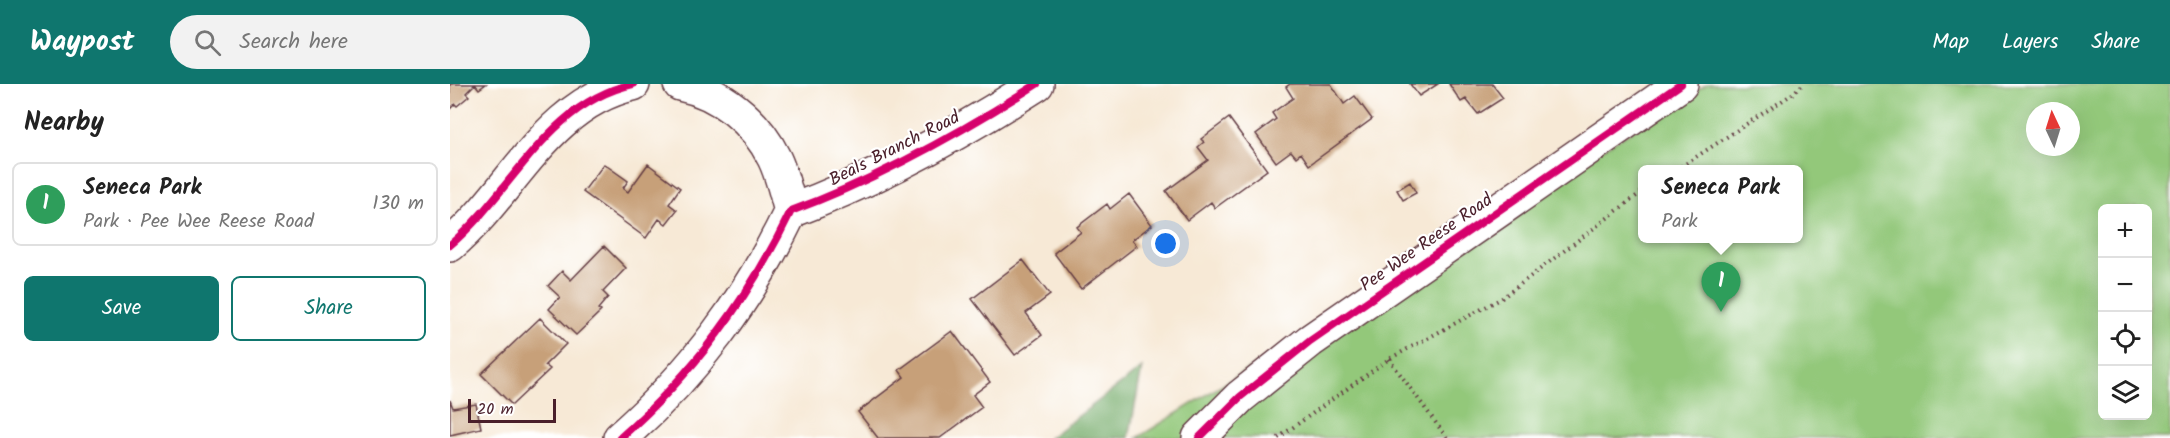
<!DOCTYPE html>
<html lang="en">
<head>
<meta charset="utf-8">
<style>
  body { margin:0; font-family:Kalam,sans-serif; background:#f2f2f2; color:#222 }
  .controls { position:absolute; right:18px; bottom:18px; display:grid; overflow:hidden; border-radius:9px; box-shadow:0 6px 24px #0002 }
  .controls button { width:54px; height:54px; display:grid; place-items:center; padding:0; border:0; border-bottom:2px solid #e0e0e0; background:#fff; color:#222; font:30px sans-serif }
  .compass { position:absolute; left:1576px; top:18px; width:54px; height:54px; border-radius:50%; background:#fff; box-shadow:0 6px 24px #0002; rotate:356deg }
  .scale { position:absolute; left:18px; bottom:15px; width:88px; box-sizing:border-box; padding-left:6px; border:3px solid #4a1f2b; border-top:0; font-size:16px; line-height:21px; white-space:nowrap; color:#4a1f2b; -webkit-text-stroke:4px #fff; paint-order:stroke }
  .you { position:absolute; left:716px; top:160px; width:21px; height:21px; margin:-15px; border:4px solid #fff; border-radius:50%; background:#1a73e8; box-shadow:0 0 0 9px #1a73e833 }
  .badge { display:grid; place-items:center; width:39px; height:39px; border-radius:50%; background:#0f766e; color:#fff; font-size:20px; font-weight:700 }
  .pin { position:absolute; translate:-50% -50px; filter:drop-shadow(0 2px 3px #0008) }
  .pin::after { content:''; position:absolute; top:32px; width:21px; height:18px; background:inherit; clip-path:polygon(0 0,100% 0,50% 100%) }
  .popup { position:absolute; left:1188px; top:81px; width:165px; height:78px; box-sizing:border-box; display:grid; place-content:center; border-radius:9px; background:#fff; filter:drop-shadow(0 2px 4px #0005); font-size:20px; white-space:nowrap; color:#767676 }
  .popup b { font-size:22px; color:#222 }
  .popup::after { content:''; position:absolute; left:50%; top:100%; margin-left:-12px; border:12px solid transparent; border-top-color:#fff }
  .list { margin:0; padding:0; list-style:none }
  h2 { display:flex; justify-content:space-between; align-items:center; height:78px; margin:0; padding:0 24px; font-size:26px }
  h2 small { font-size:20px; font-weight:400; color:#767676 }
  .list li { display:grid; grid-template-columns:39px 1fr auto; gap:18px; align-items:center; box-sizing:border-box; height:84px; margin:0 12px 12px; padding:0 12px; border:2px solid #e0e0e0; border-radius:9px }
  .list b { display:block; font-size:22px; white-space:nowrap }
  .list p { margin:0; font-size:20px; white-space:nowrap; color:#767676 }
  .list em { font-size:20px; font-style:normal; color:#767676 }
  .actions { display:flex; gap:12px; padding:18px 24px }
  .actions a { flex:1; padding:14px 0; border:2px solid #0f766e; border-radius:9px; text-align:center; font-size:21px; color:#0f766e }
  .actions .main { background:#0f766e; color:#fff }
  .icon { flex:none; width:33px; height:33px; fill:none; stroke:currentColor; stroke-width:2; stroke-linecap:round; stroke-linejoin:round }
  .map { position:relative; flex:none; width:1720px; height:354px; overflow:hidden }
  header { display:flex; align-items:center; gap:36px; box-sizing:border-box; height:84px; padding:0 30px; background:#0f766e; color:#fff }
  header strong { font-size:28px }
  nav { display:flex; gap:33px; margin-inline-start:auto; font-size:21px }
  .search { width:420px; height:54px; background:#f2f2f2; display:flex; align-items:center; gap:15px; box-sizing:border-box; padding:0 21px; border-radius:33px; color:#767676; font-size:22px }
  main { display:flex }
  aside { flex:1; background:#fff }
  .map>svg:first-child { display:block }
  .green { fill:#93c87a; stroke:#6e7452; stroke-width:1.5; fill-rule:evenodd }
  .forest { fill:#76ac6a; stroke:#60664a; stroke-width:1.5 }
  .building { fill:#c7a079 }
  .lines { fill:none; stroke-linecap:round; stroke-linejoin:round }
  .minor-casing { stroke:#643d45; stroke-width:36 }
  .path { stroke:#643d45; stroke-width:4; stroke-dasharray:1.5 4.5; stroke-linecap:butt }
  .minor { stroke:#fff; stroke-width:33 }
  .cycleway-casing { stroke:#fff; stroke-width:11 }
  .cycleway { stroke:#d6006c; stroke-width:8 }
  .labels { text-anchor:middle; stroke-width:4.5; stroke-linejoin:round; paint-order:stroke }
  .street-label { font-size:18px; fill:#4a1f2b; stroke:#fff }
</style>
</head>
<body>
<header>
<strong>Waypost</strong>
<div class="search"><svg class="icon" aria-label="search" viewBox="0 0 24 24"><circle cx="10" cy="10" r="6"/><path d="M15 15l6 6"/></svg>Search here</div>
<nav><a>Map</a><a>Layers</a><a>Share</a></nav>
</header>
<main>
<aside>
<h2>Nearby<small></small></h2>
<ul class="list">
<li><span class="badge" style="background:#2e9e5b">1</span><div><b>Seneca Park</b><p>Park · Pee Wee Reese Road</p></div><em>130 m</em></li>
</ul>
<div class="actions"><a class="main">Save</a><a>Share</a></div>
</aside>
<div class="map">
<svg width="1720" height="354" viewBox="0 0 1720 354">
  <rect width="100%" height="100%" fill="#fff"/>
  <filter id="ink" filterUnits="userSpaceOnUse"><feTurbulence type="fractalNoise" baseFrequency=".0167" numOctaves="2"/><feDisplacementMap in="SourceGraphic" scale="12" xChannelSelector="R" yChannelSelector="G"/><feConvolveMatrix kernelMatrix="1 2 1 2 8 2 1 2 1" color-interpolation-filters="sRGB"/></filter>
  <filter id="wash" filterUnits="userSpaceOnUse"><feTurbulence type="fractalNoise" baseFrequency=".008" numOctaves="4" result="noise"/><feDisplacementMap in="SourceGraphic" scale="24" xChannelSelector="R" yChannelSelector="G"/><feGaussianBlur stdDeviation="1.35" result="paint"/><feColorMatrix in="noise" values="0 0 0 0 0 0 0 0 0 0 0 0 0 0 0 0 0 1.4 0 .05"/><feComposite in="paint" operator="in"/></filter>
  <g filter="url(#wash)">
    <rect width="100%" height="100%" fill="#f7e9d6"/>
    <path class="green" d="M1257,0h463v354h-1033zM1585,27h36v36h-36zM1193,86h156v68h-156zM1652,124h46v208h-46z"/>
    <path class="forest" d="M692,284l-13,70h-80l8,-6z"/>
    <g id="blocks">
      <path class="building" d="M0,0h36l-7,5 -4,-5 -9,9 3,3 -12,10 -2,-2 -5,5z
        M840,0h41l13,20 11,-8 17,23 -63,46 -8,-12 -5,4 -5,-6 -15,11 -20,-28 20,-15 -4,-6 21,-15 -7,-11z
        M960,0h28l-19,12z
        M999,0h43l11,14 -25,16 -12,-15 -5,3z
        M779,34l38,52 -52,38 -4,-6 -24,18 -21,-29 42,-31 -10,-13 6,-5 -3,-3z
        M154,80l24,17 -5,7 5,4 20,-28 32,24 -11,16 8,6 -11,14 -7,-5 -13,19 -63,-46z
        M960,98l6,11 -13,7 -6,-10z
        M679,110l23,31 -20,15 5,6 -3,2 -53,41 -27,-36 27,-21 -4,-5 30,-23 3,5z
        M154,162l22,22 -23,24 5,5 -10,12 3,2 -25,24 -27,-26 11,-12 -12,-11 14,-15 9,9z
        M573,176l27,35 -24,18 16,22 -27,20 -43,-56z
        M90,234l26,26 -21,21 5,4 -38,36 -31,-31z
        M502,247l38,51 -17,13 9,12 -42,31h-62l-20,-26 46,-35 -5,-7z
        M0,316l3,8 23,-4 5,24 -31,7z"/>
    </g>
  </g>
  <g filter="url(#ink)">
    <use href="#blocks" fill-opacity="0" stroke="#643d45" stroke-width="1.5"/>
    <g class="lines">
      <defs>
        <path id="minor" d="M230,0c40,8 76,37 94,74 8,16 12,36 17,53
          M341,127c87,-32 168,-77 246,-127
          M0,161c62,-52 97,-142 183,-161
          M170,354c74,-65 128,-138 171,-227
          M749,354l41,-41 70,-56 371,-257"/>
      </defs>
      <use href="#minor" class="minor-casing"/>
      <path class="path" d="M1226,86l115,-75 12,-11
        M939,275l58,79
        M828,354l111,-79 113,-61 141,-107"/>
      <use href="#minor" class="minor"/>
      <defs>
        <path id="cycleway" d="M0,161c62,-52 97,-142 183,-161
          M170,354c74,-65 128,-138 171,-227 87,-32 168,-77 246,-127
          M749,354l41,-41 70,-56 371,-257"/>
      </defs>
      <use href="#cycleway" class="cycleway-casing"/>
      <use href="#cycleway" class="cycleway"/>
    </g>
  </g>
  <g class="labels">
    <g class="street-label">
      <text transform="translate(444 64) rotate(-27)" y="6">Beals Branch Road</text>
      <text transform="translate(976 158) rotate(-35)" y="6">Pee Wee Reese Road</text>
    </g>
  </g>
</svg>
<div class="controls">
<button>+</button>
<button>−</button>
<button><svg class="icon" aria-label="locate" viewBox="0 0 24 24"><circle cx="12" cy="12" r="6"/><path d="M12 2v4M12 18v4M2 12h4M18 12h4"/></svg></button>
<button><svg class="icon" aria-label="layers" viewBox="0 0 24 24"><path d="M12 4l9 5-9 5-9-5zM3 14l9 5 9-5"/></svg></button>
</div>
<svg class="compass" viewBox="-18 -18 36 36"><path d="M0-13l5 13h-10z" fill="#e53935"/><path d="M0 13l5-13h-10z" fill="#767676"/></svg>
<div class="scale">20 m</div>
<div class="you"></div>
<div class="pin badge" style="left:1271px;top:228px;background:#2e9e5b">1</div>
<div class="popup"><b>Seneca Park</b>Park</div>
</div>
</main>
</body>
</html>
